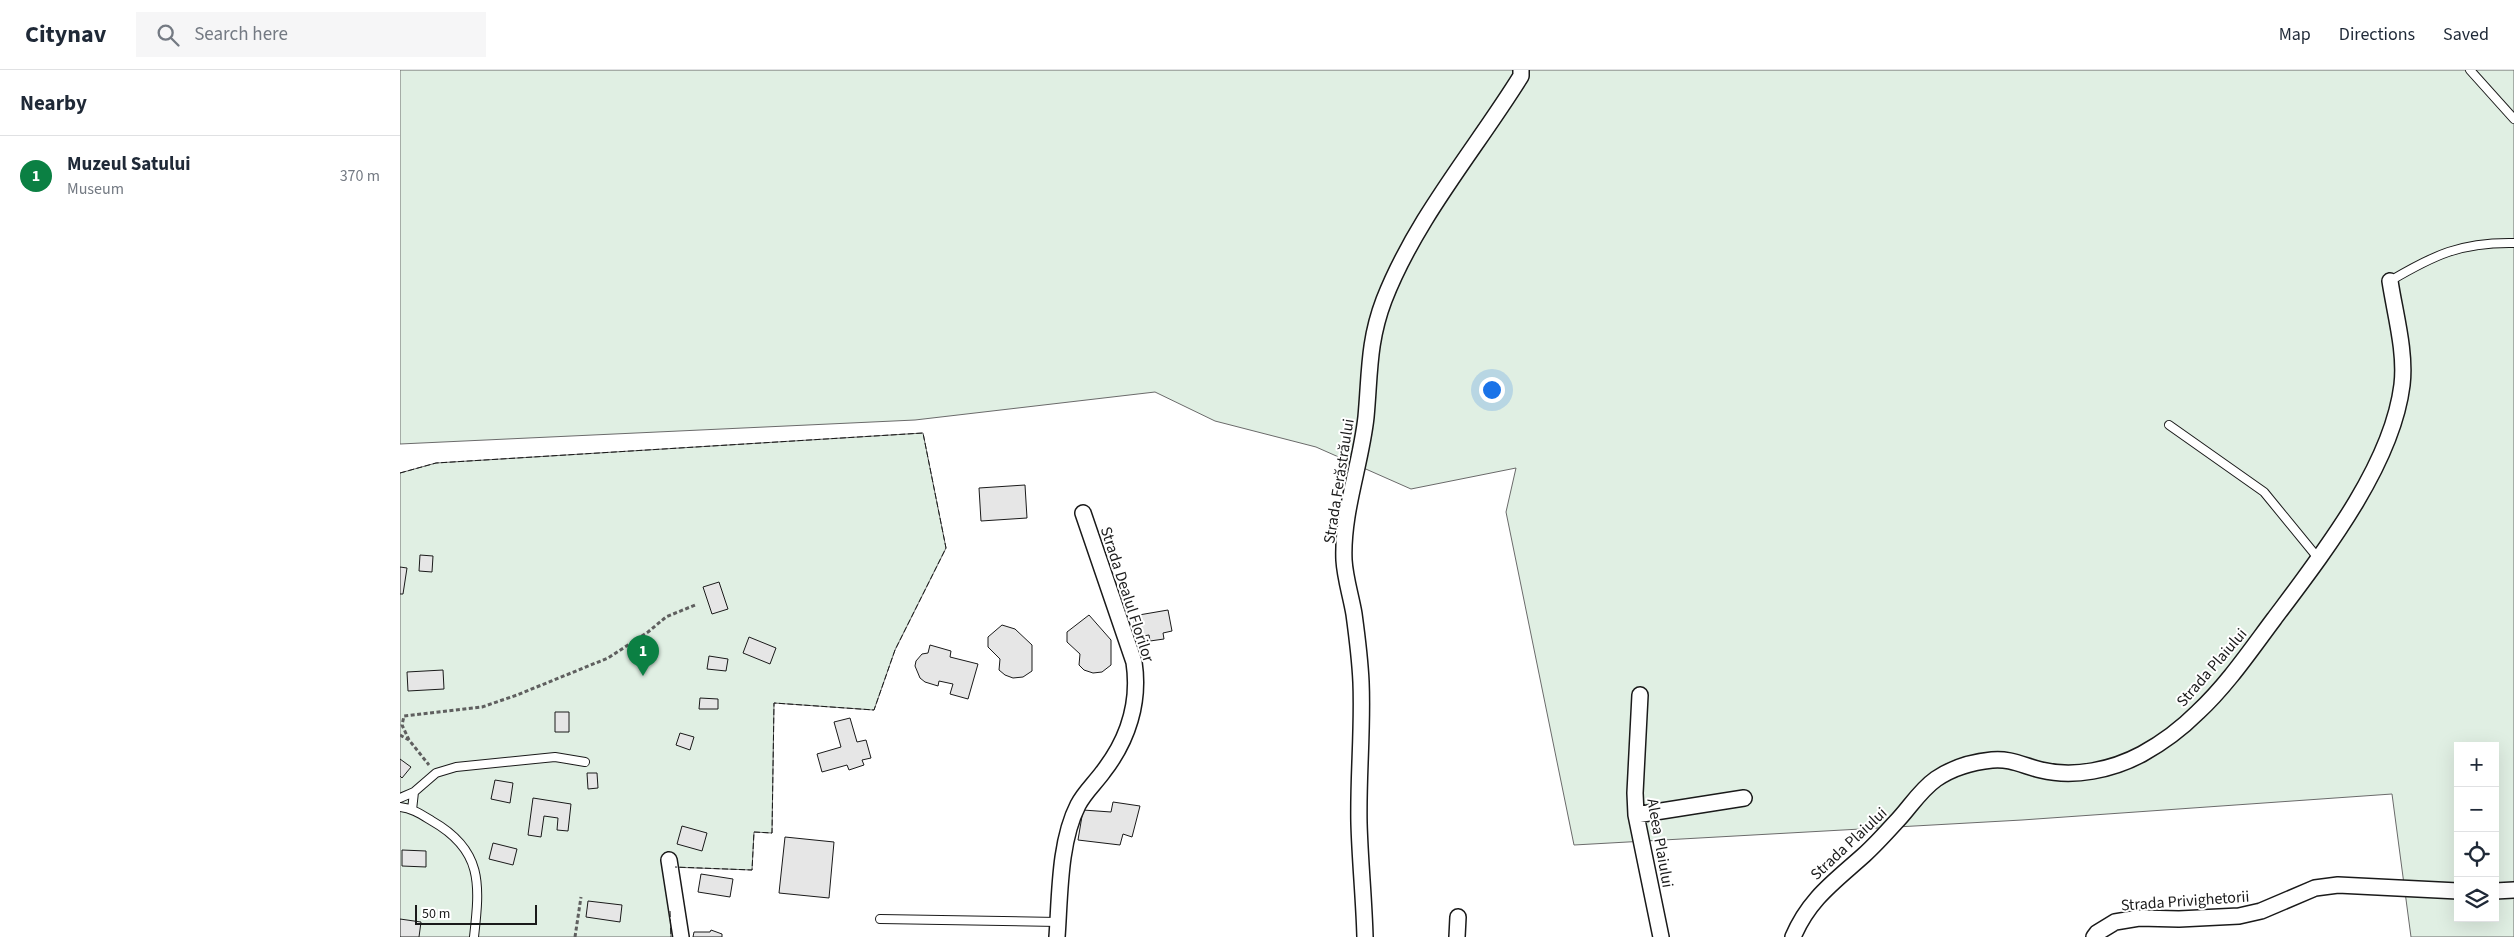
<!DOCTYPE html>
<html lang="en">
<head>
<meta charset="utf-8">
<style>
  body { margin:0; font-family:"Source Sans 3",sans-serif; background:#f6f6f7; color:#1f2937 }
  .controls { position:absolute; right:15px; bottom:15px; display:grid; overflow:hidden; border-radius:0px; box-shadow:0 5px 20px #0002 }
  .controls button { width:45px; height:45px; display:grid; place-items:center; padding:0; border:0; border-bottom:1px solid #e0e1e3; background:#fff; color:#1f2937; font:25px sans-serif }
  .scale { position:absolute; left:15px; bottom:12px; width:122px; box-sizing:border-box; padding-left:5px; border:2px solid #1a1a1a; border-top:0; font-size:14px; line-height:18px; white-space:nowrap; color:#1a1a1a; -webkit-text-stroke:4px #fff; paint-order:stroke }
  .you { position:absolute; left:1091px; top:319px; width:18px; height:18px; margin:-12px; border:4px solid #fff; border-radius:50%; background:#1a73e8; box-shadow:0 0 0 8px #1a73e833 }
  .badge { display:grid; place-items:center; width:32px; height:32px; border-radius:50%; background:#0b8043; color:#fff; font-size:16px; font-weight:700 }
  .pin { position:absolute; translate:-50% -41px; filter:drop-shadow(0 1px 2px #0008) }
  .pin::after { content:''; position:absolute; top:26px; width:18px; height:15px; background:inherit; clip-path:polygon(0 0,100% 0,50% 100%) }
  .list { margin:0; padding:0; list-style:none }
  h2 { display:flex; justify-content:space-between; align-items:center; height:65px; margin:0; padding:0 20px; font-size:21px }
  h2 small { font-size:16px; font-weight:400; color:#747a83 }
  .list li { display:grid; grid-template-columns:32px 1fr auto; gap:15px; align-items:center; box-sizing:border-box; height:80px; padding:0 20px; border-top:1px solid #e0e1e3 }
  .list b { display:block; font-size:19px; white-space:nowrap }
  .list p { margin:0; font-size:16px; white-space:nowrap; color:#747a83 }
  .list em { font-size:16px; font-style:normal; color:#747a83 }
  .icon { flex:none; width:28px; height:28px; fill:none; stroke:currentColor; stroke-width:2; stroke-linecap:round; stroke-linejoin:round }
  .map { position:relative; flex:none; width:2114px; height:867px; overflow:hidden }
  header { display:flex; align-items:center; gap:30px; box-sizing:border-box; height:70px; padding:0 25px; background:#fff; border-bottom:1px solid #e0e1e3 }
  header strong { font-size:24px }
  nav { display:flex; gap:28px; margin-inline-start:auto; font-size:18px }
  .search { width:350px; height:45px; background:#f6f6f7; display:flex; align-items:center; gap:12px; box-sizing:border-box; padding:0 18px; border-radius:0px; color:#747a83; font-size:19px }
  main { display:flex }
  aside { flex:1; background:#fff }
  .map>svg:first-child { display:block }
  .green { fill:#e0efe3; stroke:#6a6a6a; fill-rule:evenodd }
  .building { fill:#e6e6e6; stroke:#1a1a1a }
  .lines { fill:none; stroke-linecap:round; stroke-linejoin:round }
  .lane-casing { stroke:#1a1a1a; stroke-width:10 }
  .street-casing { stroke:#1a1a1a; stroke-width:18 }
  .path { stroke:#5f5f5f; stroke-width:3; stroke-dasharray:4 2.5; stroke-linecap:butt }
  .lane { stroke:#fff; stroke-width:8 }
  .street { stroke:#fff; stroke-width:15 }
  .fence { stroke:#1a1a1a; stroke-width:1; stroke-dasharray:6 2.5; stroke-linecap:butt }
  .labels { text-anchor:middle; stroke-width:4; stroke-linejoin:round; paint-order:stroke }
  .street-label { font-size:16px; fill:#1a1a1a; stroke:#fff }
</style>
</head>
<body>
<header>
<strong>Citynav</strong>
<div class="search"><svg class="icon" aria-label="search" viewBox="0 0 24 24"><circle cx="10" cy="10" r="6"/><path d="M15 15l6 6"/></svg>Search here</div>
<nav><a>Map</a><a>Directions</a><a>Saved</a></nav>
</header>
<main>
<aside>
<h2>Nearby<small></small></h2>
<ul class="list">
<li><span class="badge">1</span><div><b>Muzeul Satului</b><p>Museum</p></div><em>370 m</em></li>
</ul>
</aside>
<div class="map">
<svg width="2114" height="867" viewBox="0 0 2114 867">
  <rect width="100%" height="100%" fill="#fff"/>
  <path class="green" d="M0,0h2114v867h-103l-19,-143 -370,26 -448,25 -68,-333 10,-44 -105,21 -95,-42 -101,-26 -60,-29 -240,28 -515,24zM2058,676h37v172h-37z
    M523,363l23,115 -51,102 -21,60 -100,-7 -2,130 -18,-1 -2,38 -83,-3 2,70h-271v-464l36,-10z"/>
  <path class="building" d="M625,415l2,33 -46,3 -2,-33z
    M20,485l13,1 -1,16 -13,-1z
    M0,497l7,1 -4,26h-3z
    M319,512l9,27 -16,5 -9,-27z
    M768,540l4,21 -9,2 1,6 -14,2 -1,-6 -12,2 -4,-21z
    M689,545l22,25v25l-9,7 -9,1 -9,-3 -5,-5 1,-11 -13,-12v-10z
    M602,555l13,4 17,16v26l-9,6 -10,1 -8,-3 -6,-5 1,-11 -12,-12v-10z
    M349,567l27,11 -6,16 -27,-11z
    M530,575l21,6 -1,6 28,7 -10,35 -18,-5 3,-10 -14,-3 -1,5 -13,-4 -5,-4 -5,-12 1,-5 6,-7 6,-1z
    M309,586l19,3 -2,12 -19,-2z
    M43,600l1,19 -36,2 -1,-19z
    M300,628l18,1v10h-19z
    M155,642h14v20h-14z
    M450,648l7,24 9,-2 5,18 -9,2 2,5 -15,5 -2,-5 -25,7 -5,-18 24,-7 -7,-25z
    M280,663l14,4 -4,13 -14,-5z
    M0,689l11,8 -9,11 -2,-2z
    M187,703h10l1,15 -10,1z
    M95,710l18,3 -3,20 -19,-4z
    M133,728l38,6 -3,27 -11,-1 1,-12 -14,-2 -3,21 -13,-2z
    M713,732l27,4 -8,31 -9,-3 -3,11 -42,-5 5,-30 28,2z
    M282,756l25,7 -5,18 -25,-7z
    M385,767l49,5 -5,56 -50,-5z
    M93,773l24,6 -4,16 -24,-6z
    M2,780l24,1v16l-24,-1z
    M301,804l32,5 -3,18 -32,-5z
    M188,831l34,4 -2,17 -34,-5z
    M0,849l21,3 -2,15h-19z
    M311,860l11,4v3h-29l1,-5h16z"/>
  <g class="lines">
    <defs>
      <path id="lane" d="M2070,0l44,49
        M1990,211c44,-26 71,-39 124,-38
        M1769,355l95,67 54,66
        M0,728l14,-6 22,-19 20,-6 99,-10 30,5
        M0,737c12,1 22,8 32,14 51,29 48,63 42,116
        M12,740l2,-18
        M480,849l178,3"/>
      <path id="street" d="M1240,625l-5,98 1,22 25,122
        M1236,745l108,-17
        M269,790l12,77
        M2095,821l19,-1
        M657,867c3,-41 2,-95 21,-132 6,-12 17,-22 25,-33 25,-32 37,-70 31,-110l-51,-149
        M965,867c-1,-38 -5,-76 -6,-114 -1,-47 4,-94 2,-141 -1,-22 -4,-46 -7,-68 -3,-18 -9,-36 -10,-54 -2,-48 17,-96 22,-143 4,-43 2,-75 18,-117 32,-82 91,-150 137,-224v-6
        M1057,867l1,-20
        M1393,867c16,-38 41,-55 71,-82 11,-10 21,-21 31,-32 14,-14 24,-32 41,-44 16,-11 36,-17 56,-19 18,-2 32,6 49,10 33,8 71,0 101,-16 20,-11 40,-26 56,-42 29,-27 52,-61 76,-93 48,-64 118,-153 128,-234 4,-33 -7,-71 -12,-104
        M1694,867l3,-4 18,-11 24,-4 40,1 60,-3 22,-5 54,-23 23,-3 120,6"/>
    </defs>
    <use href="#lane" class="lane-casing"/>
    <use href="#street" class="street-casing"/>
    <path class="path" d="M0,665l9,5 20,25
      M9,670l-7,-15 2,-9 78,-9 35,-12 91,-37 40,-26 18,-15 29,-12
      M175,867l6,-40"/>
    <use href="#lane" class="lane"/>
    <use href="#street" class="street"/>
    <path class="fence" d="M0,403l36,-10 487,-30 23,115 -51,102 -21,60 -100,-7 -2,130 -18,-1 -2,38 -77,-3
      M270,841l1,26"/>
  </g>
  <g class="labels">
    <g class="street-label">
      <text transform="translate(938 411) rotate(-81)" y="6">Strada Ferăstrăului</text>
      <text transform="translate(728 524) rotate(72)" y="6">Strada Dealul Florilor</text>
      <text transform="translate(1811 597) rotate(-49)" y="6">Strada Plaiului</text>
      <text transform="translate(1261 773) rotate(80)" y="6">Aleea Plaiului</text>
      <text transform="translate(1448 773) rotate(-43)" y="6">Strada Plaiului</text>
      <text transform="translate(1785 830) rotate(-4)" y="6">Strada Privighetorii</text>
    </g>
  </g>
</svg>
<div class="controls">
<button>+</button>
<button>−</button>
<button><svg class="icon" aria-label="locate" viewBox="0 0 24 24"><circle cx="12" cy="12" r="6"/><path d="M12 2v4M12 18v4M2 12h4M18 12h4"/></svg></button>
<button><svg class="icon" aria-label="layers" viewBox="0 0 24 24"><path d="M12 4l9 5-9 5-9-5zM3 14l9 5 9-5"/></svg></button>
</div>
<div class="scale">50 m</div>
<div class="you"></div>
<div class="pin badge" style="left:243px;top:606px">1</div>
</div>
</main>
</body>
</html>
